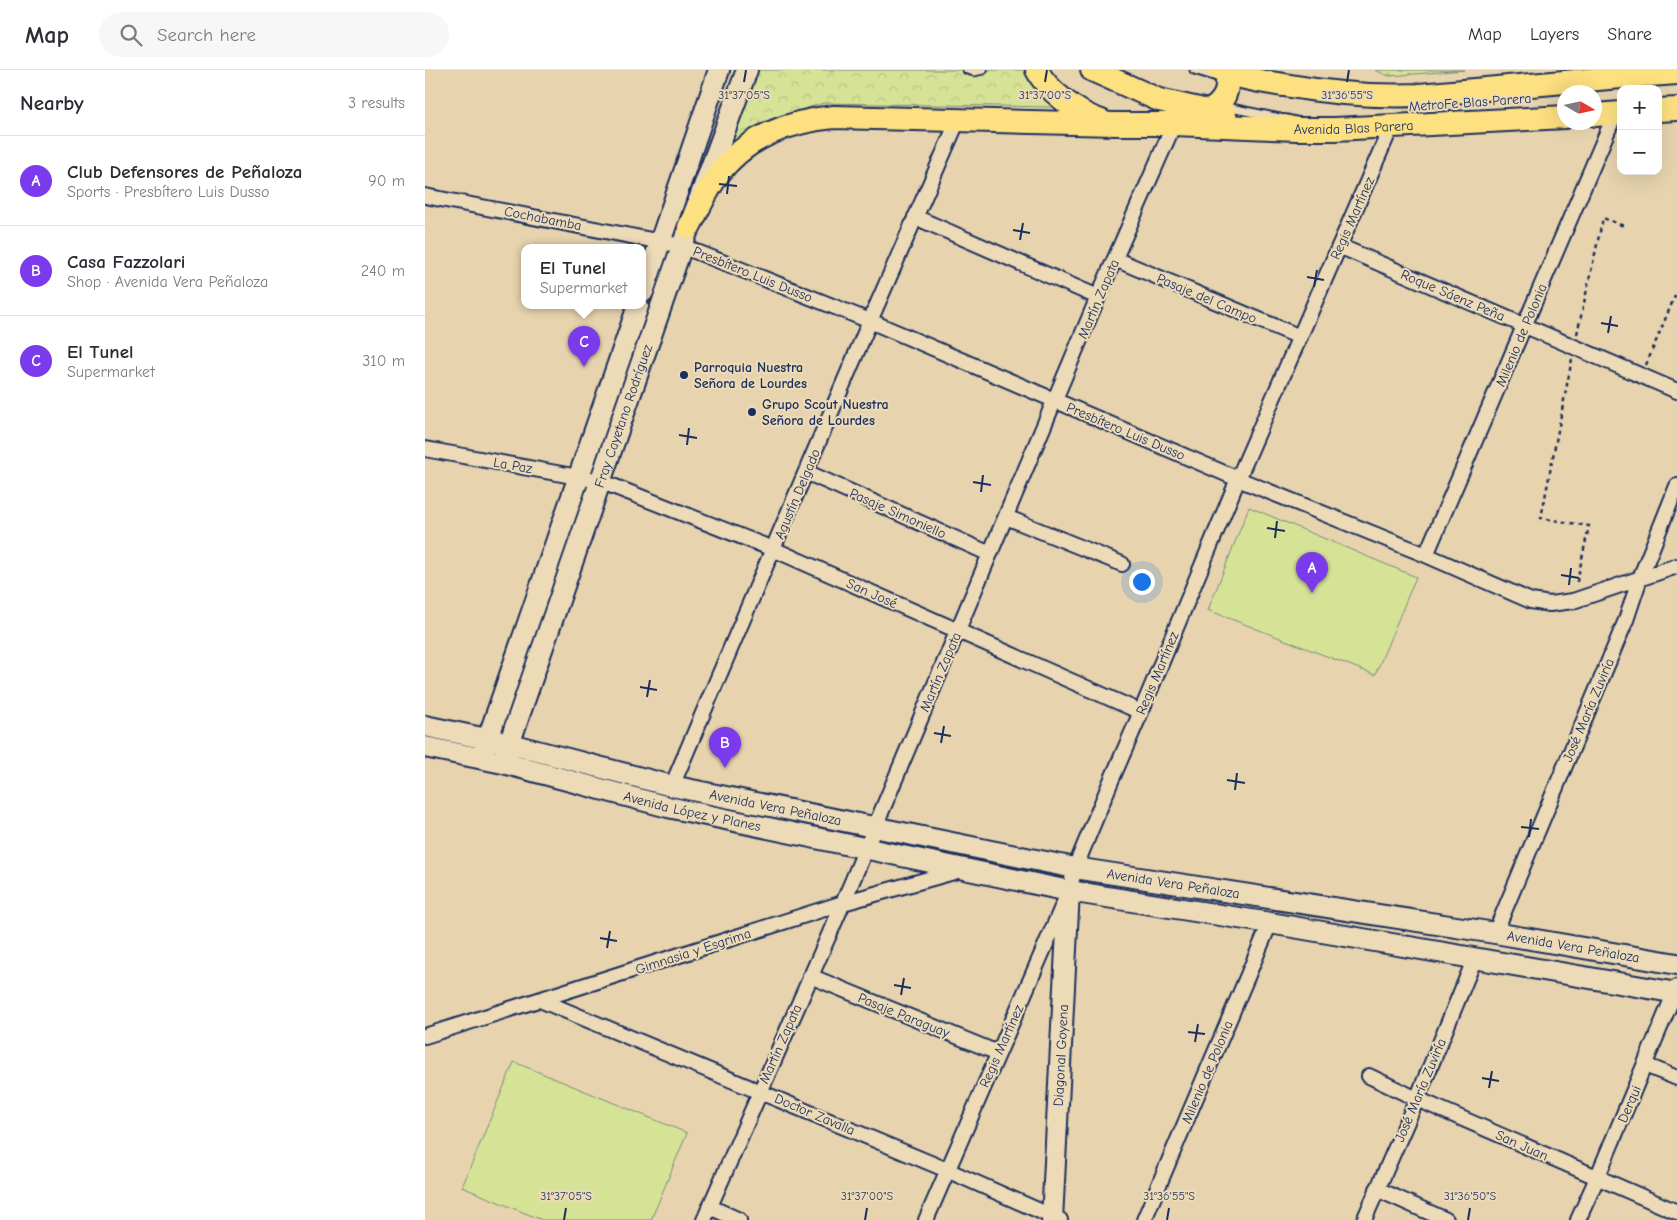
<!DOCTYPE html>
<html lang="en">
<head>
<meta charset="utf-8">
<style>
  body { margin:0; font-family:"Comic Neue",sans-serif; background:#f7f7f7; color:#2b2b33 }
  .controls { position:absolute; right:15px; top:15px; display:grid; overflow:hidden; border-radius:10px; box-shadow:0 5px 20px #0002 }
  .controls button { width:45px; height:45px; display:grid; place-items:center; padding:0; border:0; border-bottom:1px solid #e1e1e2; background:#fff; color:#2b2b33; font:25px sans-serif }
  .compass { position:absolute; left:1132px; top:15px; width:45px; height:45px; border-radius:50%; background:#fff; box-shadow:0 5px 20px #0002; rotate:99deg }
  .you { position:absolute; left:716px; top:511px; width:18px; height:18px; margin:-12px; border:4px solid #fff; border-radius:50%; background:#1a73e8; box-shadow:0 0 0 8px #1a73e833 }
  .badge { display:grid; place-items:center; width:32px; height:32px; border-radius:50%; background:#7c3aed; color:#fff; font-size:16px; font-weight:700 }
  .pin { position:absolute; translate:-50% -41px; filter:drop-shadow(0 1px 2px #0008) }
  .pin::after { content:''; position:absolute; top:26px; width:18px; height:15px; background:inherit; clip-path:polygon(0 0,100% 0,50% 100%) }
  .popup { position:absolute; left:96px; top:174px; width:125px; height:65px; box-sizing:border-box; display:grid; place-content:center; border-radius:10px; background:#fff; filter:drop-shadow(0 1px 4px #0005); font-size:16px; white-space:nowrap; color:#7c7c81 }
  .popup b { font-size:19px; color:#2b2b33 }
  .popup::after { content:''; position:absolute; left:50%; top:100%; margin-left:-10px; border:10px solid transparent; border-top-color:#fff }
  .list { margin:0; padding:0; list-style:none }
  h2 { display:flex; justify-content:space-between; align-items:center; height:65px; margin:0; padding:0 20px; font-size:21px }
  h2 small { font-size:16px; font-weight:400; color:#7c7c81 }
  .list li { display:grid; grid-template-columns:32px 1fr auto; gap:15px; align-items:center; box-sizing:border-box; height:90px; padding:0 20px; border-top:1px solid #e1e1e2 }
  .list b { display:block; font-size:19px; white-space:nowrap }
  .list p { margin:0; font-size:16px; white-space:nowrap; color:#7c7c81 }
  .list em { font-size:16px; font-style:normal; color:#7c7c81 }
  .icon { flex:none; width:28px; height:28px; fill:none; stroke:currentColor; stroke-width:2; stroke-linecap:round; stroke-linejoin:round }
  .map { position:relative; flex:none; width:1252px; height:1150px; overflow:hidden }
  header { display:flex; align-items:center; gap:30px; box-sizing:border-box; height:70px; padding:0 25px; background:#fff; border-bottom:1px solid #e1e1e2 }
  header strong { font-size:24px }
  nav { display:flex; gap:28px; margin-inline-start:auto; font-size:18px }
  .search { width:350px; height:45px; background:#f7f7f7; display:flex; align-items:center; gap:12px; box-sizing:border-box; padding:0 18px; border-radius:28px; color:#7c7c81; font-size:19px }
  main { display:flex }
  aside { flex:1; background:#fff }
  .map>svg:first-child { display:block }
  .forest { fill:url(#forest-crowns); stroke:#78897a }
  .cemetery { fill:url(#cemetery-stones); stroke:#78897a }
  .pitch { fill:#d6e396; stroke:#78897a }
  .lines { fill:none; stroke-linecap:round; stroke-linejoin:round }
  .lane-casing { stroke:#1b2f5e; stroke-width:11 }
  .street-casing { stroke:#1b2f5e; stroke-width:18 }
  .secondary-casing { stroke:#1b2f5e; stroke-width:24 }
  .primary-casing { stroke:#1b2f5e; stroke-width:26 }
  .path { stroke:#1b2f5e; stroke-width:2.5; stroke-dasharray:4 4; stroke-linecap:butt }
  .lane { stroke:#eddbb8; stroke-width:7 }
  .street { stroke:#eddbb8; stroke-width:14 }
  .secondary { stroke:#eddbb8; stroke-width:20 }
  .primary { stroke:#fde080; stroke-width:22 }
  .ticks { fill:none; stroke:#1b2f5e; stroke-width:2 }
  .poi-dot { fill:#1b2f5e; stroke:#eddbb8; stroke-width:2 }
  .labels { text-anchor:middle; stroke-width:4; stroke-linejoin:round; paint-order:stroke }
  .street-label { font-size:14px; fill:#1b2f5e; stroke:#eddbb8 }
  .poi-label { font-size:14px; font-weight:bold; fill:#1b2f5e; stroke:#eddbb8; text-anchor:start }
  .ticks-label { font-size:12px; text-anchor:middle; fill:#1b2f5e; stroke:#eddbb8; stroke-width:4; stroke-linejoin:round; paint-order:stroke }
</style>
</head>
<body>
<header>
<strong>Map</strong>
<div class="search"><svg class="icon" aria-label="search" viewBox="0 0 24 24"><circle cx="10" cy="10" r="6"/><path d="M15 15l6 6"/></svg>Search here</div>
<nav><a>Map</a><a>Layers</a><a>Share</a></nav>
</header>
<main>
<aside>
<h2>Nearby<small>3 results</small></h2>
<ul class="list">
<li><span class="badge">A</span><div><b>Club Defensores de Peñaloza</b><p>Sports · Presbítero Luis Dusso</p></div><em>90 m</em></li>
<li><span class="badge">B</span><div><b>Casa Fazzolari</b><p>Shop · Avenida Vera Peñaloza</p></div><em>240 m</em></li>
<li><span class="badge">C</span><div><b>El Tunel</b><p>Supermarket</p></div><em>310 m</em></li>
</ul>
</aside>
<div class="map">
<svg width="1252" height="1150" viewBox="0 0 1252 1150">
  <defs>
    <pattern id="forest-crowns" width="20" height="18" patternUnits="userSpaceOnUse" patternTransform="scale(1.25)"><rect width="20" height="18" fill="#d6e396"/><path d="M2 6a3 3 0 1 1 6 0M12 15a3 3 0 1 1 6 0" fill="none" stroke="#b7c384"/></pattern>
    <pattern id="cemetery-stones" width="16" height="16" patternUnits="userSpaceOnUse" patternTransform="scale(1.25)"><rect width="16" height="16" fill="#d6e396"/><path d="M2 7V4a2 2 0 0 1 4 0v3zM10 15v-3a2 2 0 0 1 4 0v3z" fill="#b7c384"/></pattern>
  </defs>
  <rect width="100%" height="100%" fill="#e7d4ae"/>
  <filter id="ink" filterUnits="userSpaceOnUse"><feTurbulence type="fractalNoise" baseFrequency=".02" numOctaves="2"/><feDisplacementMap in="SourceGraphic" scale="10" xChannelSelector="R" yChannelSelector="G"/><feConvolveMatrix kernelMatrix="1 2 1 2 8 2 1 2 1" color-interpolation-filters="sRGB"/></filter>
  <g filter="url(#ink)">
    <path class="forest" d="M333,0h265l17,25 13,12 -229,-4 -54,16 -39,24z"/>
    <path class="cemetery" d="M950,0h90l-76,6z"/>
    <path class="pitch" d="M824,437l167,70 -41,98 -167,-65z
      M89,992l173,71 -36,87h-109l-80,-33z"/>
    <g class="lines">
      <defs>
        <path id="lane" d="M542,0l7,2 9,-2
          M769,0l23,7
          M801,37l54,11"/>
        <path id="street" d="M0,126l257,50 188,75 368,158 188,76 105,46 19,3 23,-3 104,-35
          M490,147l183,80
          M914,176l338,145
          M690,189l185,78
          M0,379l175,32 173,68 368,163
          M381,402l184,82
          M581,447l116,47
          M1001,485l189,-441
          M247,716l198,-465 88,-201
          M1070,863l131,-313 14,-42 37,-92
          M385,906l188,77
          M115,930l407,170 113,50
          M0,966l418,-133 118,-33
          M1220,995l32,13
          M944,1006l48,23 260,113
          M952,1119l69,31
          M285,1137l29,13
          M279,1150l139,-317 255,-606 76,-173
          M501,1150l143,-329 6,-23 36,-87 30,-69 97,-233 153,-352
          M719,1150l126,-297
          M939,1150l53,-121 58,-141
          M1153,1150l19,-42 80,-191"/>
        <g id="secondary">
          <path d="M218,222l76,-222"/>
          <path id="s1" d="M0,656l85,18 162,42 403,82 420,65 182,31"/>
          <path id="s2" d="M0,677l78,16 165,44 401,84 201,32 407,70"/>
          <path d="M59,680l154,-444"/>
          <path id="s3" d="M80,686l177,-510 65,-176"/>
          <path id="s4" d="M627,1150l17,-329"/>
        </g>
        <g id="primary">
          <path d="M612,0c10,21 42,44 64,51"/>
          <path d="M667,0l67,30 66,15"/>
          <path d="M794,0c21,8 43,12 65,15 45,8 89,12 135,10l190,-17 68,-5"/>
          <path d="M1233,40l19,-1"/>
          <path d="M1170,45l26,-2"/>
          <path d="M774,47c22,-11 32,-21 27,-47"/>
          <path id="s5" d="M859,56l13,3h38l230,-12"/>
          <path d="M264,157c9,-17 17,-35 28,-51 27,-38 72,-55 117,-59l281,7h59l123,5"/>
        </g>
      </defs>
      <use href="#lane" class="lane-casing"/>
      <use href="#street" class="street-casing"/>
      <use href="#secondary" class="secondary-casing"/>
      <use href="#primary" class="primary-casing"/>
      <path class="path" d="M1152,264l26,-116 21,8
        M1147,289l-31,159 48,8 -13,60
        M1221,295l31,-74"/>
      <use href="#lane" class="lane"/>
      <use href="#street" class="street"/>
      <use href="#secondary" class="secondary"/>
      <use href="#primary" class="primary"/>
    </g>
  </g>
  <path class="ticks" d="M319,12l2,-12M620,12l2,-12M922,12l2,-12M294,114l18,2M302,124l2,-18M588,160l17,3M595,170l3,-17M882,207l17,3M889,217l3,-17M1176,253l17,3M1183,263l3,-17M254,365l18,3M262,375l2,-17M548,412l18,3M556,422l2,-17M842,458l18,3M850,468l2,-17M1136,505l18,3M1144,515l2,-17M215,617l17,3M222,627l3,-17M509,663l17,3M516,673l3,-17M802,710l18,3M810,720l2,-17M1096,757l18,2M1104,767l2,-18M175,868l17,3M182,878l3,-17M469,915l17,3M476,925l3,-17M763,962l17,2M770,972l3,-18M1057,1008l17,3M1064,1018l3,-17M139,1150l2,-12M440,1150l2,-12M742,1150l2,-12M1043,1150l2,-12"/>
  <g class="poi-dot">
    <circle cx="259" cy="305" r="5"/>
    <circle cx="327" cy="342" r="5"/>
  </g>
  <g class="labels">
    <g class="street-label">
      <text transform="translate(1045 32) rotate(-4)" y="5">MetroFe Blas Parera</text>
      <text dy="5" stroke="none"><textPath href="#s5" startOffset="70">Avenida Blas Parera</textPath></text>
      <text transform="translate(118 148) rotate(11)" y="5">Cochabamba</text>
      <text transform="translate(927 148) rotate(-66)" y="5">Regis Martínez</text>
      <text transform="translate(328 204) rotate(22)" y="5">Presbítero Luis Dusso</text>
      <text transform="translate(1028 225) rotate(23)" y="5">Roque Sáenz Peña</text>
      <text transform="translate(782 228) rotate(23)" y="5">Pasaje del Campo</text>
      <text transform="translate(673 229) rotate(-67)" y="5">Martín Zapata</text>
      <text transform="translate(1096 265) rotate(-67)" y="5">Milenio de Polonia</text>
      <text dy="5" stroke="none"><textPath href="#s3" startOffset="360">Fray Cayetano Rodríguez</textPath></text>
      <text transform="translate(701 361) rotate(23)" y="5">Presbítero Luis Dusso</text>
      <text transform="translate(88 395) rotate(10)" y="5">La Paz</text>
      <text transform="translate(372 424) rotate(-67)" y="5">Agustín Delgado</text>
      <text transform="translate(473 443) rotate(24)" y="5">Pasaje Simoniello</text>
      <text transform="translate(447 523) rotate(24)" y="5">San José</text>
      <text transform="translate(515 602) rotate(-67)" y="5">Martín Zapata</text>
      <text transform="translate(732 603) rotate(-67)" y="5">Regis Martínez</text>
      <text transform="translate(1163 640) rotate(-67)" y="5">José María Zuviría</text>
      <text dy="5" stroke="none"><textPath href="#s1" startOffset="360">Avenida Vera Peñaloza</textPath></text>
      <text dy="5" stroke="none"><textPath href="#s2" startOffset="275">Avenida López y Planes</textPath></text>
      <text dy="5" stroke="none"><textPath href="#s1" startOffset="765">Avenida Vera Peñaloza</textPath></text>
      <text dy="5" stroke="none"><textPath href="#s1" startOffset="1170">Avenida Vera Peñaloza</textPath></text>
      <text transform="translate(268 881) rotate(-18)" y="5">Gimnasia y Esgrima</text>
      <text transform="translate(479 945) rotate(22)" y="5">Pasaje Paraguay</text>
      <text transform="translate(355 974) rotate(-66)" y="5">Martín Zapata</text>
      <text transform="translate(576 976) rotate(-66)" y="5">Regis Martínez</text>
      <text dy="5" stroke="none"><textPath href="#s4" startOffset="165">Diagonal Goyena</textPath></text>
      <text transform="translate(782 1002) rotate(-67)" y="5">Milenio de Polonia</text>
      <text transform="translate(995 1020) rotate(-67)" y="5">José María Zuviría</text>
      <text transform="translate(1204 1034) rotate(-67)" y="5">Derqui</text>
      <text transform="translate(390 1044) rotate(23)" y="5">Doctor Zavalla</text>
      <text transform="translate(1097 1075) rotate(24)" y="5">San Juan</text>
    </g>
    <g class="poi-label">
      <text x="269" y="302">Parroquia Nuestra<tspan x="269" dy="16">Señora de Lourdes</tspan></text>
      <text x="337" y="339">Grupo Scout Nuestra<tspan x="337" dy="16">Señora de Lourdes</tspan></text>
    </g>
  </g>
  <g class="ticks-label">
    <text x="319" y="29">31°37'05"S</text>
    <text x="620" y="29">31°37'00"S</text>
    <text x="922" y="29">31°36'55"S</text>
    <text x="141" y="1130">31°37'05"S</text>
    <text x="442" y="1130">31°37'00"S</text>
    <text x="744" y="1130">31°36'55"S</text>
    <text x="1045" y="1130">31°36'50"S</text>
  </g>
</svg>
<div class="controls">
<button>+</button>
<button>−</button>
</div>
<svg class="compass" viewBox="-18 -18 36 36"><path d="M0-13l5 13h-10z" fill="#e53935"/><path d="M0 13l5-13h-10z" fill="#7c7c81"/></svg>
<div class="you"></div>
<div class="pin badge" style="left:887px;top:523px">A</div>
<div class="pin badge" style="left:300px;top:698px">B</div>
<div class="pin badge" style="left:159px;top:297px">C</div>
<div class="popup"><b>El Tunel</b>Supermarket</div>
</div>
</main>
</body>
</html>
